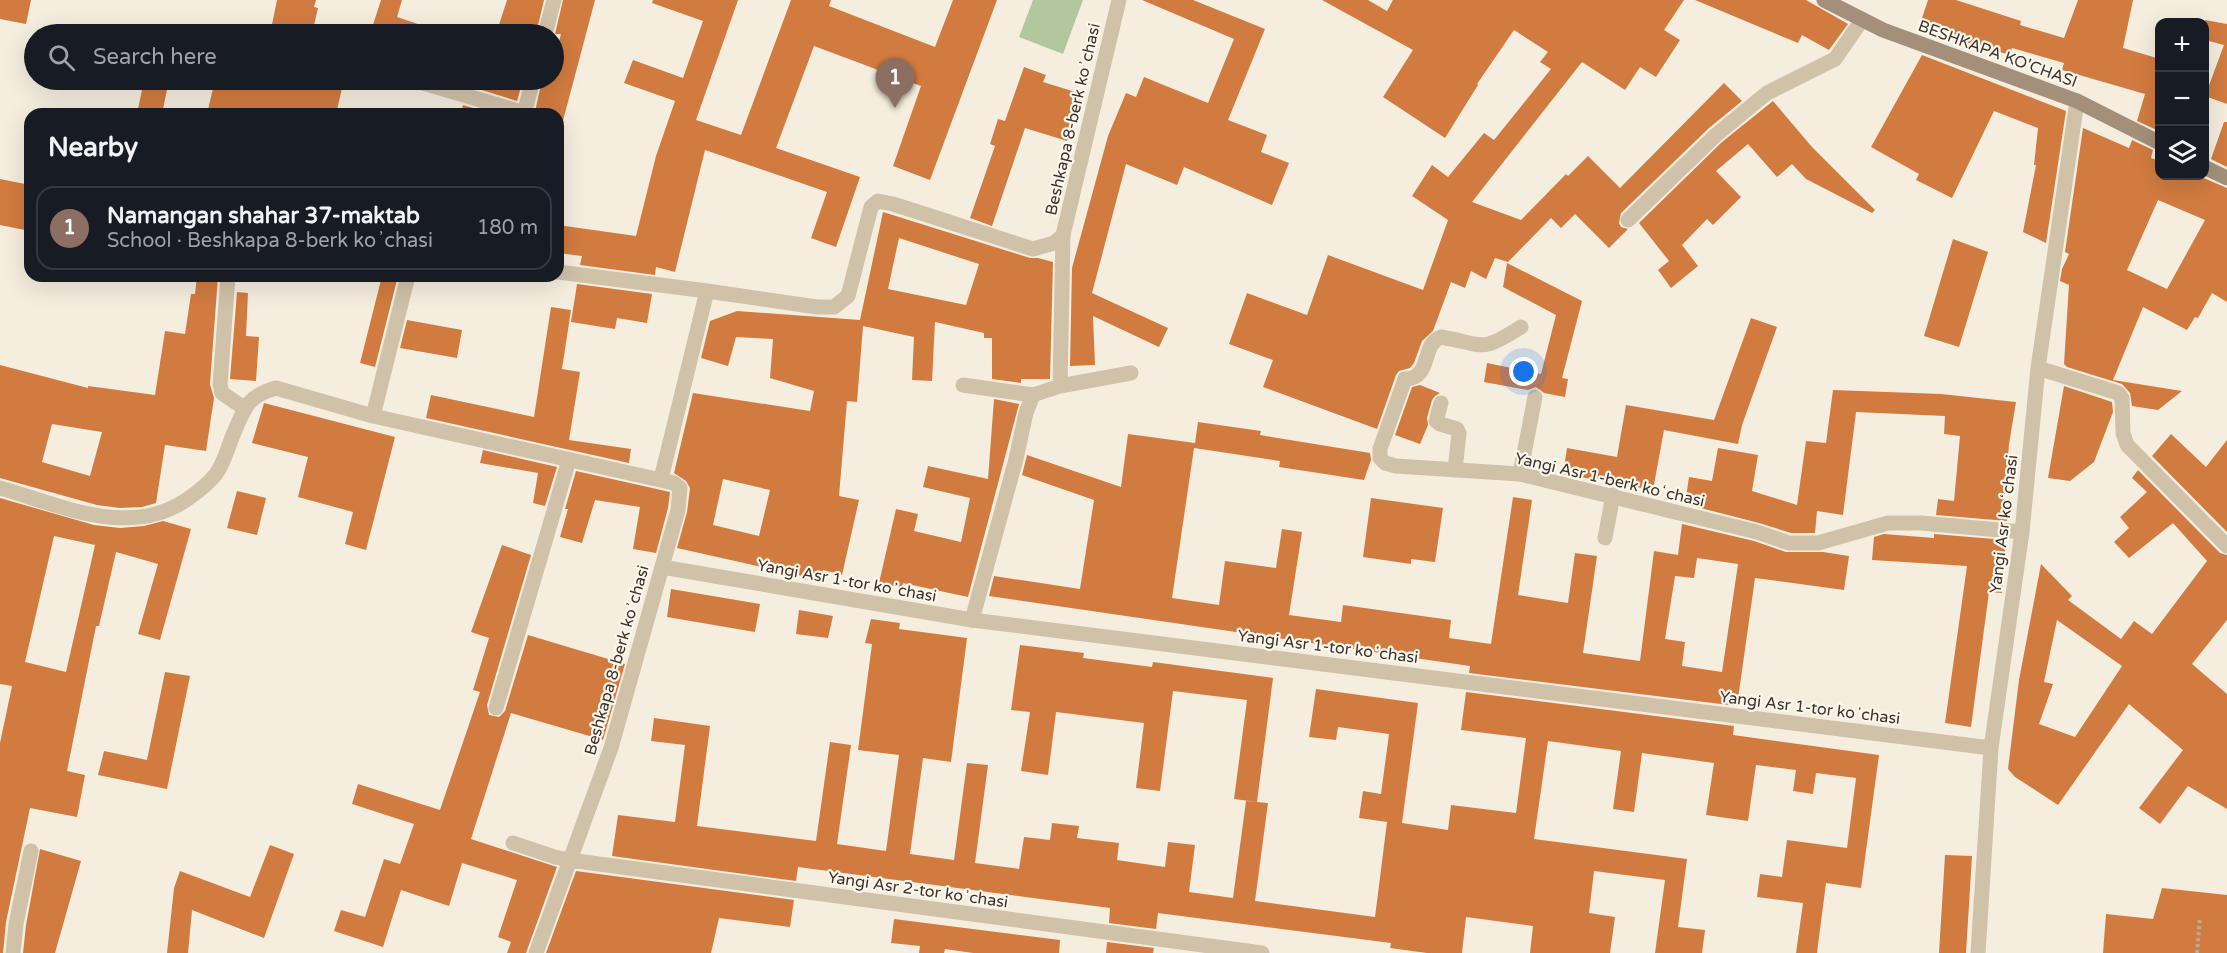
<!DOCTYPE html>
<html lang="en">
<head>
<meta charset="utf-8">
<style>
  body { margin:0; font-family:"Varela Round",sans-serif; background:#242831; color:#f1f3f6 }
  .controls { position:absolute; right:18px; top:18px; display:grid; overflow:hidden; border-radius:12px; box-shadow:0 6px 24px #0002 }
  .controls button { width:54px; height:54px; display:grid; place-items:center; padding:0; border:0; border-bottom:2px solid #363941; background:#171b24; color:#f1f3f6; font:30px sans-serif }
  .you { position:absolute; left:1524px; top:372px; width:21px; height:21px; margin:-15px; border:4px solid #fff; border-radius:50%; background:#1a73e8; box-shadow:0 0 0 9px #1a73e833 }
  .badge { display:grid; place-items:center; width:39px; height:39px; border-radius:50%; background:#b45309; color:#fff; font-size:20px; font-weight:700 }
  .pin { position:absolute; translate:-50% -50px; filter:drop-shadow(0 2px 3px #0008) }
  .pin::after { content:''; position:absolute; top:32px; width:21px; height:18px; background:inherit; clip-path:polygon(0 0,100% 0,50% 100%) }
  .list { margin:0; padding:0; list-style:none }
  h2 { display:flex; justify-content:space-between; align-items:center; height:78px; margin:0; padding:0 24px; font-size:26px }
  h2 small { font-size:20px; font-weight:400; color:#9ea1a6 }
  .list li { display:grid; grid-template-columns:39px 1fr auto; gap:18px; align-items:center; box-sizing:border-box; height:84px; margin:0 12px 12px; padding:0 12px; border:2px solid #363941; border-radius:18px }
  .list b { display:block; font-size:22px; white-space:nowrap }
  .list p { margin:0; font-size:20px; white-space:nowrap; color:#9ea1a6 }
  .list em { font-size:20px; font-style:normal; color:#9ea1a6 }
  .icon { flex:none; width:33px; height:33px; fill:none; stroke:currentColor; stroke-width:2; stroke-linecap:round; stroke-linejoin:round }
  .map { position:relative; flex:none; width:2227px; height:953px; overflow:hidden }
  .search { position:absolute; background:#171b24; box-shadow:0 6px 24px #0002; left:24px; top:24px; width:540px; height:66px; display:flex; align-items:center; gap:15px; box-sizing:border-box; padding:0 21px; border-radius:33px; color:#9ea1a6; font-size:22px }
  .panel { position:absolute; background:#171b24; box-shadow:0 6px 24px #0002; left:24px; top:108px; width:540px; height:174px; border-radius:18px }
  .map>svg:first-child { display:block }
  .green { fill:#b2c79d }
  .building { fill:#d27b40; fill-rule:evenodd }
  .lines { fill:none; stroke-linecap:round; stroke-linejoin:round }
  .path { stroke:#bcab93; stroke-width:4; stroke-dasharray:3 3; stroke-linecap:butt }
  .lane { stroke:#d0c1a9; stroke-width:15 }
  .street { stroke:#d0c1a9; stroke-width:15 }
  .secondary { stroke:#a4907a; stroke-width:15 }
  .labels { text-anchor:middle; stroke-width:4.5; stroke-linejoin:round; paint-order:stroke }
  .street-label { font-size:16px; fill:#3c3229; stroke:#fcf7ec }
</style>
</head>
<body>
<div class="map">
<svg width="2227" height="953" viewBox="0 0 2227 953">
  <rect width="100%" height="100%" fill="#f5eedf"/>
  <path class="green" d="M1033,0h50l-20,54 -44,-17z"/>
  <path class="building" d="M0,0h31l-5,24 -26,-5z
    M277,0h39l-2,7 4,1 -6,26h-42z
    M381,0h21l-5,17 39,13v4h-66z
    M507,0h37l-8,34h-40z
    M563,0h32l-35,132h-2v-18h-24l1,-2 7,-32h12v-19l7,-27h-6z
    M653,0h85l-42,120 45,15 50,-135h40l-2,6 106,41 18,-47h44l-67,180 -37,-14 28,-80 -107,-40 -38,102 84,29 -24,70 -25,-9 16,-46 -122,-42 -30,122 -19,-5 -1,8 -75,-10 2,-9 -24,-3v-28l78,11 20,-80 19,-55 -51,-18 9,-23 50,18 20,-57 -51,-18z
    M1142,0h51l72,29 -37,91 39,15 -6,17 28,11 -17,42 -88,-38 -7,18 -51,-21 -34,129 76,35 -9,19 -66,-31 2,49 -25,1 2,-98 36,-132 18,-43 10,4 8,-20 64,26 26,-64z
    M1322,0h46l19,11 6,-11h291l-20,30 16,10 -24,37 -16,-10 -15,23 -43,-28 -110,140 49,18 45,-46 2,2 20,-20 32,32 104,-105 18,18 -33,27 -88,85 -2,10 2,4 7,2 -19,19 -34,-34 -14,14 -10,-10 -43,44 -13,-4 -9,21 -15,-8 -6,17 -14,-6 -18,49 -11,10 -8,22 -4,5 -11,3 -3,4 -19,54 -114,-42 10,-27 -44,-16 18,-51 60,22 21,-60 95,35 25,-70 -36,-24 20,-31 16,12 36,-44 10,7 57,-71 -11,-7 8,-10 -34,-22 -37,54 1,1 -33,53 -62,-41 30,-47z
    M1695,0h111l42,24 -19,26 -27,-15 -4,8z
    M1928,0h28l65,21 -1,4 44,13 14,-38h55l-10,48 37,11 -1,72 -22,-10 8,-27 -83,-24 2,-7 -52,-15 -2,7 -76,-22 2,-4 -16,-5z
    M2205,20l22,4v80l-22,-8 19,-51 -19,-5z
    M1922,55l144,56 -20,132 -23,-11 13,-67h-2l4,-37 -44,-17 -42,87 -36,-18 3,-6 -48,-27z
    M1024,67l22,8 -3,7 39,12 -15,47 -42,-13 -33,98 -22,-8 25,-72 -5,-2 8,-25 7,2z
    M144,80h25l-7,34h-25z
    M215,80h129l-8,34h-129z
    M471,80h52l-6,21 -48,-15z
    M1773,101l39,46 63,63 -3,3 -66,-34 -14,-15 -15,13 -29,-33 -32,27 25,26 -28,28 -6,-6 -25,26 16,21 -27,22 -13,-18 11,-9 -30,-38 83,-81z
    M463,105l31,9h-33z
    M2224,122h3v45l-16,-8z
    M2083,128l46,20 3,-8 21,10 -2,8 9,3v15h39l28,12v114l-15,-9 -14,25 -3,-1 -8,13 -44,-23 -30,73 69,11 -24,19 -26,-4 -2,-13 -8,-9 -55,-17 -3,-3 5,-79 -9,-4 2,-12 7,-15 -4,-2zM2158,200l47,20 -38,69 -40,-19z
    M0,179l30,6v46l-30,-6z
    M883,212l147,46h8l15,4 -3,117h-29v4l-29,-4v-41h-8v-5l-49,-11 -3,59 -20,-1 2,-43 -51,-11 -6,76 -10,-1 -8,95 20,4 -17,75 -19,-5 -3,10 -143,-32 10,-36 3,-24 -4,-7 -12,-8 19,-80 117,18 4,-20 -44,-13 3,-39 -37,-2 -8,29 -27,-8 9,-37 27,-10 123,9zM899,238l80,26 -13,41 -78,-16zM723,479l47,11 -11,46 -46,-11z
    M1953,239l35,13 -29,95 -35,-11z
    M1507,263l75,38 -20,77 6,1 -3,18 -21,-4 -8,-6 -8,3 -44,-8 3,-19 54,11 15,-59 -53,-28z
    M197,276h21l-8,108 4,14 -8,53 -41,-6 -9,58 -14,4 -22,1 -23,-3 -97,-27v-113l88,23v-2l67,9 10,-64 20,3 6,-40h4zM52,424l50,8 -12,44 -48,-14z
    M382,276h16l-23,91 -15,-4z
    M577,284l75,10 -5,29 -30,-5 -2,11 -44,-7z
    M237,292l11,1 -2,43 13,1 -3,44 -26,-2z
    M551,307l20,3 -9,59 18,3 -11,68 62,9 -2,14 -203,-45 5,-23 103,22z
    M1751,318l26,9 -35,98 -4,19 -74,-14 -11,60 -90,-16 4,-26 50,9 9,-52 88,15z
    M407,320l55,10 -5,28 -57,-10z
    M1420,385l20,8 -5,3 -3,4 -5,18 1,7 -8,19 -25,-9 17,-48z
    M2064,386l48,16 1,10 -19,50 -24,19 -22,-3z
    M1833,390l108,4 75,8 -7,42 -5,62h4l-1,15 -71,-6 2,-16 16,2 6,-65 -16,-2 1,-18 -89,-4 -13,103 -26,-4 -2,22h-24l-32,-10 -74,-19 4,-27 23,4 6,-33 40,7 -6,36 45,14 9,-64 20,2z
    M994,399l25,5 -51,193 -65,-14 -1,5 -23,-5 17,-74 22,5 -4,17 47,11 9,-44 -47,-11 5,-21 60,13z
    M264,403l131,34 -29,113 -21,-6 8,-32 -55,-15 10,-40 -56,-14z
    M1198,422l63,9 -1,4 110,18 1,7 -7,20 -85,-13 1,-6 -86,-13 -22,150 47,7 6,-44 51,7 6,-39 20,3 -13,83 52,7 2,-17 108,15 -2,18 42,6 22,-147 19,3 -14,95 50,8 7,-50 22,3 -14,97 57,8 14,-110 24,4 4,-31 72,17 32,11h37l26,4 -5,34 -89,-12 -18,128 -268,-33 1,-7 -481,-70 5,-20 86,13 14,-89 -72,-25 5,-20 94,32 7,-53 67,9zM1697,558l41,6 -16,108 -40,-6 3,-24 -20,-3 10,-63 19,2z
    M2171,434l35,33 21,-27v92l-75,-76z
    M483,450l74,17 -12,39 -12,-3 5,-30 -58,-10z
    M2138,470l82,83 7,2v65l-35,44 35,30v115l-39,-23 -28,38 -21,-16 44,-58 -54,-46 -71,101 -43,-28 -7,-8 11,-89 22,-116 31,32 -4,4 53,39 13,-18 18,13 55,-73 -34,-38 -44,35 -15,-16 15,-14 -9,-11 27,-25 -15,-14zM2057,620l65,46 -47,71 -36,-13 14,-40 -9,-2z
    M576,471l94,21 -2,16 -12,45 -23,-4 7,-42 -45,-7 -13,43 -22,-6 8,-28h-3z
    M237,491l29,7 -9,37 -30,-7z
    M0,498l94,27 26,3 24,-2 19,-5 28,8 -31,111 -22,-6 20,-70 -42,-12 -17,74h-3l-29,145 18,4 -8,42 -47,-9 -24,114 -3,31h-3v-210l12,-57 -12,-2zM54,536l41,9 -29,127 -41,-10z
    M1371,498l72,10 -8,54 -24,-3v5l-48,-7z
    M1884,534l50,4v-4l72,6 -4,53 -13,-1 -18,135 -26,-4 22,-157 -95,-6 2,-23z
    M502,545l29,10 -44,150 2,10 10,2 6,-6 23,-76 97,29 -22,76 -92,-27 -40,126 86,28 -31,86h-19l4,-11 -13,-5 19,-57 -55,-17 -13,43 -48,-16 -18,57 -49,-16 7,-21 24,7 19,-58 16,5 14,-40 -62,-20 6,-20 82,26 40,-118 -7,-2 16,-52 -18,-6z
    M671,589l89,15 -5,28 -88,-15z
    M799,610l34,6 -5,22 -32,-4z
    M871,619l29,4 -1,6 68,9 -16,124 -28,-4 -13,96 44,6 13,-97 21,2 -13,98 44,6 5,-32 26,3 2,-17 27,3 -2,12 42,5 -2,17 48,7 3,-25 27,3 -6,47 44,6 13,-97 22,2 -13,98 120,16 12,-95 -28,-4 4,-27 18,3 8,-60 -51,-7 -2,13 -27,-3 7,-48 102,14 -16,120 46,7 3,-25 65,8 10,-75 -65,-8 5,-38 268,34 -1,9 146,20 -18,133 -35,-5 -9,70h-21l7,-50 -46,-6 3,-23 22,3 5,-37 60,8 9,-70 -40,-5 -3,21 -20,-3 3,-21 -40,-5 -8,56 -42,-6 8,-52 -72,-10 -8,59 -21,-3 8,-58 -73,-10 -14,98 153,20 -9,68 27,3 -3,23h-47l10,-73 -71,-9 -5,42 26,4 -5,36h-80l3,-27 -67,-9 -4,36h-35l-37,-5 1,-5 -233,-30 -2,16 -47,-6 1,-15 -312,-41 -2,14 -184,-25 6,-41 57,7 10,-77 -34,-4 3,-23 56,8 -13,100 119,15 14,-99 21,3 -14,99 49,7 13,-96 -41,-5 14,-106 -7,-1z
    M1020,645l64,8 -1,5 69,9 1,-5 120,16 -16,124 -23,-3 13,-99 -74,-9 -13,100 -24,-3 8,-65 -88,-11 -8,63 -27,-4 9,-59 -19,-2z
    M165,672l25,4 -23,113 -69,-14 6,-24 43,9z
    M270,845l24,9 -30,84 -72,-28 -4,43h-21l7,-65 6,-17 70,26z
    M40,849l41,12 -26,92h-32l3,-28z
    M1945,855l27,1 -6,97h-27z
    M576,871l218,29 -4,27 -71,-9 -8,35h-165z
    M2162,888l65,7v58h-124l3,-39 47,5z
    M894,919l166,21 -1,13h-86l-28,-4 -1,4h-25l1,-7 -29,-3z
    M1107,942l47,6 -1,5h-47z"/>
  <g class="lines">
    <path class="path" d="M2197,953l3,-36"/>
    <path class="lane" d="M423,83l102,30
      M963,385l70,10
      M1060,386l71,-13
      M1441,403l-5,18 4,3 17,5 2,4 -4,37
      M1520,474l15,-77
      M1605,538l8,-43
      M972,620l44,-161 10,-46 7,-18 27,-9 3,-151
      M513,843l42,14 14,3"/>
    <path class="street" d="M545,34l9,-34
      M524,114l9,-34
      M1628,220l88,-85 51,-42 68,-34 27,-39
      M558,272l149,19 -46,188
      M228,276l-8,109 2,8 22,15
      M707,291l110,16h17l14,-11 21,-81 2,-8 7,-6 15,3 140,45 21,-6 9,-8 56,-235
      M1521,327c-41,26 -35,18 -80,10 -21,8 -8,41 -36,42l-25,70v9l5,5 11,3 124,8 237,58 32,11h29l70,-20h33l101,9
      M2038,368l80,25 4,5 1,35 4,12 100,101
      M373,416l35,-140
      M0,488c60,17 131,52 189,10 10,-7 20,-15 27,-24 8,-11 12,-27 17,-39 11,-26 14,-39 43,-47l97,28 301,67 6,5 -2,22 -67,238 -75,205
      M662,567l310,53 1019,128
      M496,708l73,-248
      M569,860l693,93
      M13,953l3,-29 15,-73
      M1978,953l13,-205 31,-216 16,-164 39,-267"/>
    <path class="secondary" d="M1824,0l59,30 194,71 83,42
      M2204,167l23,11"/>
  </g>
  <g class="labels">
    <g class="street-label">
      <text transform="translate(1998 53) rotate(20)" y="6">BESHKAPA KO'CHASI</text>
      <text transform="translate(1072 119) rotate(-77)" y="6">Beshkapa 8-berk koʼchasi</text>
      <text transform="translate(1610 479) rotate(13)" y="6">Yangi Asr 1-berk koʻchasi</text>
      <text transform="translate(2003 524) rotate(-83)" y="6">Yangi Asr koʻchasi</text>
      <text transform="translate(847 580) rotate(10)" y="6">Yangi Asr 1-tor koʼchasi</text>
      <text transform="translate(1328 646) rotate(7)" y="6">Yangi Asr 1-tor koʼchasi</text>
      <text transform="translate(616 660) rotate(-74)" y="6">Beshkapa 8-berk koʼchasi</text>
      <text transform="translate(1810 707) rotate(7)" y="6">Yangi Asr 1-tor koʼchasi</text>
      <text transform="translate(918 889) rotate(8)" y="6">Yangi Asr 2-tor koʼchasi</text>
    </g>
  </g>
</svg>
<div class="controls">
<button>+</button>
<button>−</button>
<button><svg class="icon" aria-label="layers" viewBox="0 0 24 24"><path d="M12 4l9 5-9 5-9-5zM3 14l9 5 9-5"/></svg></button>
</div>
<div class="you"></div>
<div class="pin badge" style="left:895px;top:108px;background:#8d6e63">1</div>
<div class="search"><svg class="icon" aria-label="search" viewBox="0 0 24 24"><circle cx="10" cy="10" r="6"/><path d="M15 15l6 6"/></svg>Search here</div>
<section class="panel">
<h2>Nearby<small></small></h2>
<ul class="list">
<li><span class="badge" style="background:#8d6e63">1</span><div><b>Namangan shahar 37-maktab</b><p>School · Beshkapa 8-berk koʼchasi</p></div><em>180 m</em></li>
</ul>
</section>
</div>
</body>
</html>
